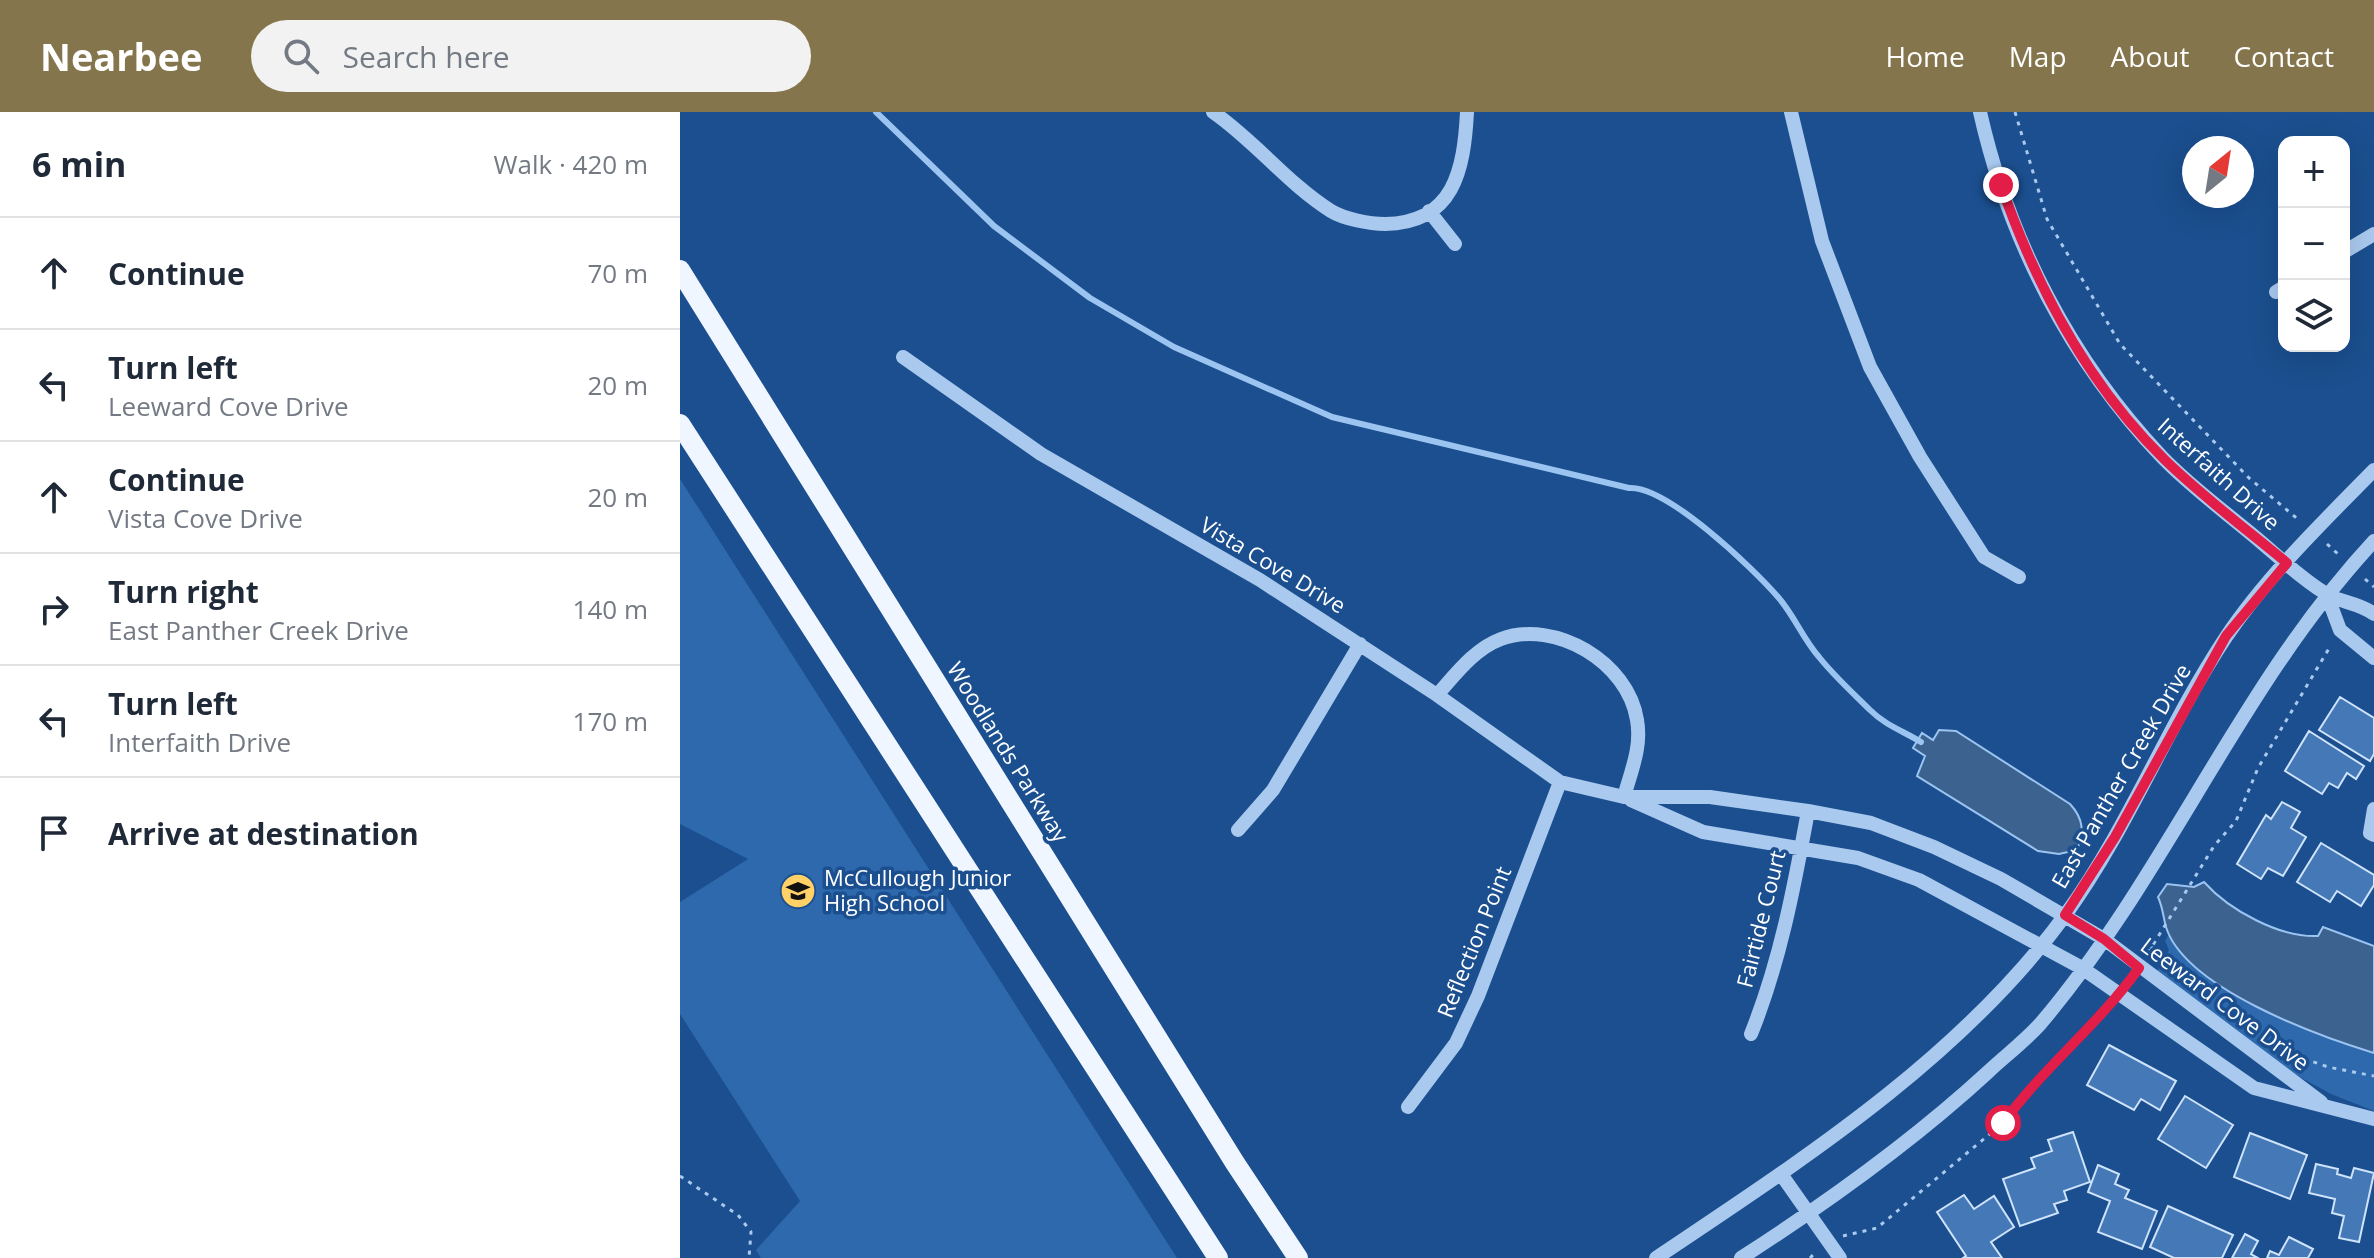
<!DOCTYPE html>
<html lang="en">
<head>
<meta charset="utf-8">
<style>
  body { margin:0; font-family:"Open Sans",sans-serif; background:#f2f2f3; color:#1f2937 }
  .controls { position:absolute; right:24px; top:24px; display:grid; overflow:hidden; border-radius:16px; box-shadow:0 8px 32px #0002 }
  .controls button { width:72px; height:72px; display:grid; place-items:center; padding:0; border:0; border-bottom:2px solid #e0e1e3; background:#fff; color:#1f2937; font:40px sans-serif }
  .compass { position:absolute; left:1502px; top:24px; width:72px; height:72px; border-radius:50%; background:#fff; box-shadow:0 8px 32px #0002; rotate:30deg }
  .stop { position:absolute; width:24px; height:24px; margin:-18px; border:6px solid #e11d48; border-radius:50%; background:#fff }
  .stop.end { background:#e11d48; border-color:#fff; box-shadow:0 2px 8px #0008 }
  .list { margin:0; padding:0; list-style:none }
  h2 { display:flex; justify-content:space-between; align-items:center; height:104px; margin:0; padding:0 32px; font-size:34px }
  h2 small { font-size:26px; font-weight:400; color:#747a83 }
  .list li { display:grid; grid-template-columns:52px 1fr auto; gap:24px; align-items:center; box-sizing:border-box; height:112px; padding:0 32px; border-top:2px solid #e0e1e3 }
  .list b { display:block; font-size:30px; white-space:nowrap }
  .list p { margin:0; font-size:26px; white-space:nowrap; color:#747a83 }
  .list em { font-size:26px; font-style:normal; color:#747a83 }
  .icon { flex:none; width:44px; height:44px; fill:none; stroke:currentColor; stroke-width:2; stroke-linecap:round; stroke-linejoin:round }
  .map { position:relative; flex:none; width:1694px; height:1146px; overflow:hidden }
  header { display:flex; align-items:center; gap:48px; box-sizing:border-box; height:112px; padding:0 40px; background:#84754c; color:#fff }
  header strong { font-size:38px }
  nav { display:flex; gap:44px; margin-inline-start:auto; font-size:28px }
  .search { width:560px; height:72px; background:#f2f2f3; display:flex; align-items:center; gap:20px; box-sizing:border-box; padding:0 28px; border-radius:44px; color:#747a83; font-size:30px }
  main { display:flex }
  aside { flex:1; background:#fff }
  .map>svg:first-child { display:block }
  .green { fill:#2e69ad }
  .water { fill:#3c6290; stroke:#9cc4f0; stroke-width:2 }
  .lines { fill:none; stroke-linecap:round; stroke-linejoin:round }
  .stream { stroke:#9cc4f0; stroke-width:6 }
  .building { fill:#4478b7; stroke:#cfe3fa; stroke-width:2 }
  .path { stroke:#a9c9ee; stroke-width:3; stroke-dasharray:4 6; stroke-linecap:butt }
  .minor { stroke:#a9c9ee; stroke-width:14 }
  .major { stroke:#f0f6ff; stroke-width:20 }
  .route { stroke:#e11d48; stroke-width:10 }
  .labels { text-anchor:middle; stroke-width:7; stroke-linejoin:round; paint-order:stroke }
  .street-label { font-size:22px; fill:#fff; stroke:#1b4f8f }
  .poi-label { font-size:22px; fill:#fff; stroke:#1b4f8f; text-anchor:start }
</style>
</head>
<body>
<header>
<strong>Nearbee</strong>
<div class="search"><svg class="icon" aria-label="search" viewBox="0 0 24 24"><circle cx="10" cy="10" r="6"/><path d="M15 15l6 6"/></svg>Search here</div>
<nav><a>Home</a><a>Map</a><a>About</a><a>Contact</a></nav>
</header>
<main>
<aside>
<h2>6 min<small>Walk · 420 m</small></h2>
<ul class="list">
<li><svg class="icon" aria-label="ahead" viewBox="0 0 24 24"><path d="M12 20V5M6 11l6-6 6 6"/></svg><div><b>Continue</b></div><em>70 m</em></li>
<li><svg class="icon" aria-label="left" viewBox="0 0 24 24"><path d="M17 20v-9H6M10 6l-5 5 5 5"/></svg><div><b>Turn left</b><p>Leeward Cove Drive</p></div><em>20 m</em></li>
<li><svg class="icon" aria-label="ahead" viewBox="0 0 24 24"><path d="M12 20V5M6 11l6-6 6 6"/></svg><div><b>Continue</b><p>Vista Cove Drive</p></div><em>20 m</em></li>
<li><svg class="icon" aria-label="right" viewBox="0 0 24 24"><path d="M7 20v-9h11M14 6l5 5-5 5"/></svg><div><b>Turn right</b><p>East Panther Creek Drive</p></div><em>140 m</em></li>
<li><svg class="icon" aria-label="left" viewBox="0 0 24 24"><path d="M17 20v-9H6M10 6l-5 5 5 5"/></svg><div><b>Turn left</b><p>Interfaith Drive</p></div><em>170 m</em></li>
<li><svg class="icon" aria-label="arrive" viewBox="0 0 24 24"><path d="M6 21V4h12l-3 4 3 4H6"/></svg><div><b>Arrive at destination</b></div></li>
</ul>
</aside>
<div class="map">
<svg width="1694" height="1146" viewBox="0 0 1694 1146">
  <rect width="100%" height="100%" fill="#1b4f8f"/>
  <path class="green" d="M0,367l497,779h-416l-5,-8 44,-49 -120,-187v-112l68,-43 -68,-35z
    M1490,820l30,39 21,16 153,66v58l-43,-17 -44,-24 -130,-99 12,-21 -4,-9z"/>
  <path class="water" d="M1259,618l17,1 114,73c14,15 14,28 7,46l-18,4 -21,-3 -121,-75 8,-20 -12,-8 9,-15 11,7z
    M1524,770c25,28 76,56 114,54l5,-9 51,19v107c-56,-17 -189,-65 -208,-126 -3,-11 -3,-19 -8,-30l9,-13 27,3z"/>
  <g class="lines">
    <path class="stream" d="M196,0l118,114 96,72 84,49 158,70 297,71c37,-3 124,80 149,109 16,18 25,42 41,60 15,19 34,36 51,53 15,15 33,21 51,32"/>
  </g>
  <path class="building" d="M1660,585l34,21v36l-4,7 -51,-31z
    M1629,619l55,35 -8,13 -9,-6 -9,15 -9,-5 -7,11 -37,-23z
    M1602,690l18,10 -9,16 15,9 -23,39 -15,-8 -7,11 -24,-15 29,-49 5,4z
    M1641,731l53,32v10l-13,21 -24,-15 -7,11 -33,-20z
    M1429,933l67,36 -16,29 -19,-11 -7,11 -47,-25z
    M1505,984l48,29 -27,43 -48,-29z
    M1393,1020l17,50 -26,9 3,9 -13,4 4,9 -38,13 -17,-47 32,-11 -4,-10 21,-7 -4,-11z
    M1570,1021l57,22 -17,44 -56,-22z
    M1636,1052l22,5 -1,5 14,4 3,-10 20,5 -15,69 -20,-4 5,-22 -12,-3 3,-14 -26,-6z
    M1418,1053l21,9 -4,10 14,6 -4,8 32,13 -15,38 -44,-17 12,-31 -22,-9z
    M1284,1083l10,14 20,-13 20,31 -23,15 11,16h-39l3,-2 -29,-44z
    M1488,1094l65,29 -11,23h-48l-24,-11z
    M1565,1122l13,7 -7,13 7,4h-26z
    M1609,1125l24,12 -5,9h-41l3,-7 9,4z"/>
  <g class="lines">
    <path class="path" d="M1335,0l32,107 73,125 129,134 51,43
      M1647,432l12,11
      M1685,467l9,8
      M1471,835l10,12
      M1468,841l66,-107 22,-25 22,-53 73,-123
      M1605,940l43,15 46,9
      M0,1064l58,39 13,17 -2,26
      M1163,1124l34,-8 126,-105 29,-39 76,-77
      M1130,1146l6,-6"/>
    <path class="minor" d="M533,0c42,29 75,72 118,99 13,8 39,13 54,13 69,-1 79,-54 82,-112
      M1111,0l31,129 48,126 50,90 64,100 35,20
      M1300,0c29,129 91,249 182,345 26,27 58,51 87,75 25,20 49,45 76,61 15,10 33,9 49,21
      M749,99l26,33
      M1664,140l30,-18
      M1596,180l8,-5
      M223,245l138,97 219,126 177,115 123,87 64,15h86l98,14 63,12 63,24 67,32 103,60 217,163
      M1647,483l13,35 34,28
      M757,583c18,-20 37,-46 64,-56 54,-20 127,23 136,81 5,27 -6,51 -13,77
      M951,688l72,32 155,26 61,22 163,88 172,120 120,31
      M1694,697l-4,24 4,2
      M558,718l35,-40 87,-146
      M1071,922c29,-72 43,-146 57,-223
      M728,995l48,-64 22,-47 82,-214
      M1101,1062l59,84
      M976,1146c146,-98 304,-199 410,-344 63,-87 101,-188 160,-277 41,-61 97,-115 148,-167
      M1061,1146c87,-56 171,-116 247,-186 17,-16 37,-31 53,-49 127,-150 199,-338 333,-482"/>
    <path class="major" d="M0,158l555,893 63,95
      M0,312l538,834"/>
  </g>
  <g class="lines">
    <path class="route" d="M1321,73c35,101 87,200 164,275 38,37 81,69 122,103l-61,73 -111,201 -50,78 39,24 35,29c-40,56 -95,99 -136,155"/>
  </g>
  <defs>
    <symbol id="school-disc" viewBox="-11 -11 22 22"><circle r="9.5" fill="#ffd166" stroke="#1b4f8f"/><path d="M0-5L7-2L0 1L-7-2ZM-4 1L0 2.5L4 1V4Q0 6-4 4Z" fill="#111"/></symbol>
  </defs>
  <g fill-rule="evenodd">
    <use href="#school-disc" x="98" y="759" width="40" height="40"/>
  </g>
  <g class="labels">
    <g class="street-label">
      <text transform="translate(1539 362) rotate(42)" y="8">Interfaith Drive</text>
      <text transform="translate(593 453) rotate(31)" y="8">Vista Cove Drive</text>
      <text transform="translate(328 640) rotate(58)" y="8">Woodlands Parkway</text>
      <text transform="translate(1441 664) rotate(-60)" y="8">East Panther Creek Drive</text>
      <text transform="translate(1081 807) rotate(-76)" y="8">Fairtide Court</text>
      <text transform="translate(794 830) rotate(-68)" y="8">Reflection Point</text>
      <text transform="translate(1545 892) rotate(37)" y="8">Leeward Cove Drive</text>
    </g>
    <g class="poi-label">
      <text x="144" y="774">McCullough Junior<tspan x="144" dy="25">High School</tspan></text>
    </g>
  </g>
</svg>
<div class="controls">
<button>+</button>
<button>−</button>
<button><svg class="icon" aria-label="layers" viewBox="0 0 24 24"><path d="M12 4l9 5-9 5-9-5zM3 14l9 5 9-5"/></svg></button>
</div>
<svg class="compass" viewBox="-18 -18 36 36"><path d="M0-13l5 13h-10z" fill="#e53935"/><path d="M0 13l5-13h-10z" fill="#747a83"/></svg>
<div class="stop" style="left:1323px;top:1011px"></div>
<div class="stop end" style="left:1321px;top:73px"></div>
</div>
</main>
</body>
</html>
